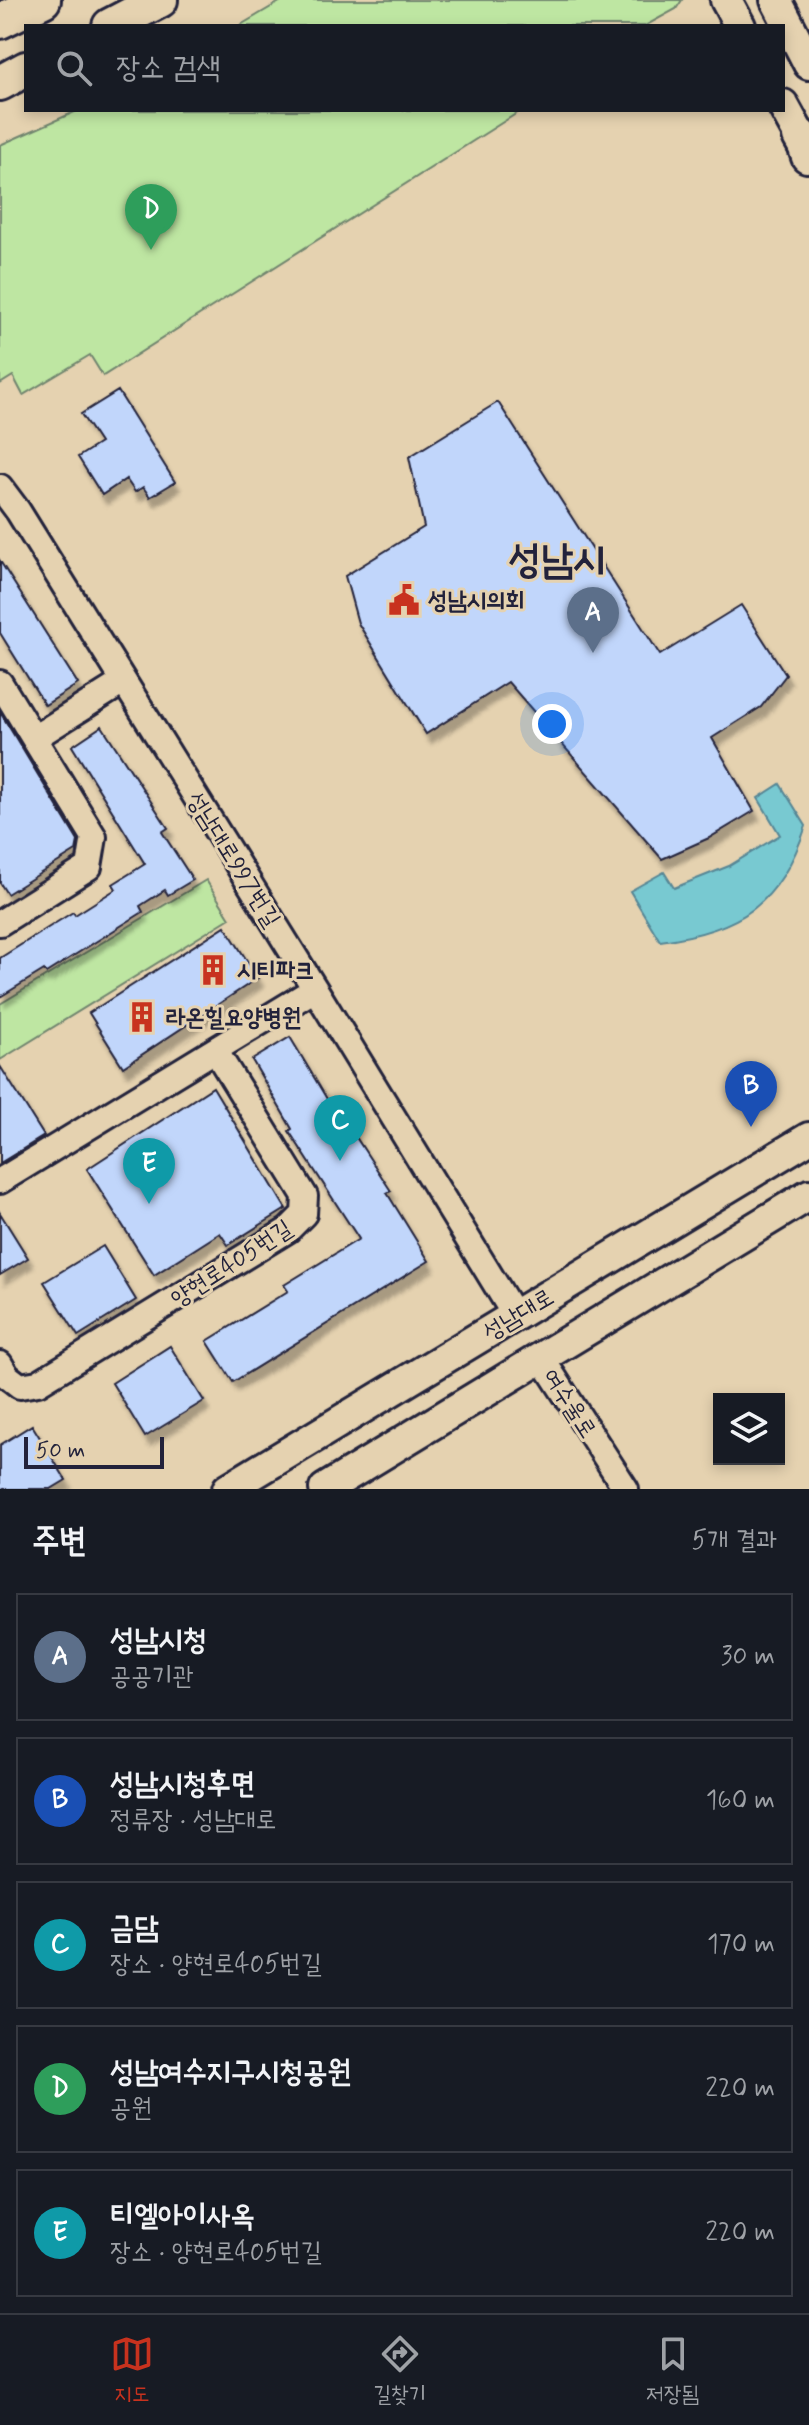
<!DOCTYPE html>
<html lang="ko">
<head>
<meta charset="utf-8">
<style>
  body { margin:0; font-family:Mynerve,"Poor Story",sans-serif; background:#242831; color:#f1f3f6 }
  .controls { position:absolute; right:24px; bottom:24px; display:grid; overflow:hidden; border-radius:0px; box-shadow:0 4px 12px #0003 }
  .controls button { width:72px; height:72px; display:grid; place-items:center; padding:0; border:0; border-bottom:2px solid #363941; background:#171b24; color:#f1f3f6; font:40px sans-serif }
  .scale { position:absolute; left:24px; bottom:20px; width:140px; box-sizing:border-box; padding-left:8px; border:4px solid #22223b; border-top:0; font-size:22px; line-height:28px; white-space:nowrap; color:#22223b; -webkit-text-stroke:6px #e5d2b0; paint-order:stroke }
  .you { position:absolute; left:552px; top:724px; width:28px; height:28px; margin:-20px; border:6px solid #fff; border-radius:50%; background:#1a73e8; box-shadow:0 0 0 12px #1a73e833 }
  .badge { display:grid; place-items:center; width:52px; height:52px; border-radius:50%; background:#c8321e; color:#fff; font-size:26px; font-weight:700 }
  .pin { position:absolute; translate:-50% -66px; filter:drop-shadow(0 2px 4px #0008) }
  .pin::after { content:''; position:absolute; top:42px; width:28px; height:24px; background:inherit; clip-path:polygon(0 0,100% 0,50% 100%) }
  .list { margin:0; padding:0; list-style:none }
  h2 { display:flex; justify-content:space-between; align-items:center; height:104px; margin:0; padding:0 32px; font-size:34px }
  h2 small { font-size:26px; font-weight:400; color:#9ea1a6 }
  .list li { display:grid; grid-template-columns:52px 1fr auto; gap:24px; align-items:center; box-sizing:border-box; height:128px; margin:0 16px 16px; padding:0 16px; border:2px solid #363941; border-radius:0px }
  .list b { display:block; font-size:30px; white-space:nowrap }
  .list p { margin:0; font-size:26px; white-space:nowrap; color:#9ea1a6 }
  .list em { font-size:26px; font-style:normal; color:#9ea1a6 }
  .icon { flex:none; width:44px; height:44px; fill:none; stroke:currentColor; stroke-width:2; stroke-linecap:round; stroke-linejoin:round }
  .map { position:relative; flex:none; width:809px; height:1489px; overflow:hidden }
  .search { position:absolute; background:#171b24; box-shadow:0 4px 12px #0003; left:24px; right:24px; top:24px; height:88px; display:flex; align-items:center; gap:20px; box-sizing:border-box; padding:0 28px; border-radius:0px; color:#9ea1a6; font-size:30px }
  .sheet { height:824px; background:#171b24 }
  nav { display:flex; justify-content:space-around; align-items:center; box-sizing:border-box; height:112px; border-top:2px solid #363941; background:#171b24; font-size:22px; color:#9ea1a6 }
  nav a { display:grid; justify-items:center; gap:4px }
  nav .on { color:#c8321e }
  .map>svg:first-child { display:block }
  .green { fill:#bee6a2; stroke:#70846e; stroke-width:2 }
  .water { fill:#78c9d1; stroke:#568695; stroke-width:2 }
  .building { fill:#c1d6fb; stroke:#22223b; stroke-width:2; filter:url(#shadow) }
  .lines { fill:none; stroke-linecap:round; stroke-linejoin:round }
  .minor-casing { stroke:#22223b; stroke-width:30 }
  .major-casing { stroke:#22223b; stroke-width:36 }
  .highway-casing { stroke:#22223b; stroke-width:40 }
  .minor { stroke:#e5d2b0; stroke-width:24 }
  .major { stroke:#e5d2b0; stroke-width:30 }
  .highway { stroke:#e5d2b0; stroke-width:34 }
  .labels { text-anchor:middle; stroke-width:6; stroke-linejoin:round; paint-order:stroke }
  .poi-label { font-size:24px; font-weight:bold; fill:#22223b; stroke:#e5d2b0; text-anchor:start }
  .street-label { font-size:24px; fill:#22223b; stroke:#e5d2b0 }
  .town-label { font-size:40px; font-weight:bold; fill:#22223b; stroke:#e5d2b0 }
</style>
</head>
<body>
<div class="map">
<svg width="809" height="1489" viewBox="0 0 809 1489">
  <defs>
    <filter id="shadow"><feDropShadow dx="5" dy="9" stdDeviation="2" flood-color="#0004"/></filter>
  </defs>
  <rect width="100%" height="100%" fill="#e5d2b0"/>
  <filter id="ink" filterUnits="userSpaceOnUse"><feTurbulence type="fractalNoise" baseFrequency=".0125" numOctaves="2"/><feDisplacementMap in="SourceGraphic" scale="16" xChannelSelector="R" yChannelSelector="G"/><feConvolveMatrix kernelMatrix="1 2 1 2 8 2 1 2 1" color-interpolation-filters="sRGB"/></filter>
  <g filter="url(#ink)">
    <path class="green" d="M283,0h399l-6,9 -31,17h-406z
      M79,110h443l-419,266 -13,-21 -67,40 -10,-19 -13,8v-239z
      M206,880l24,38 -230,142v-56z"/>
    <path class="water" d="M780,784l26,42c-26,78 -66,105 -146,115l-30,-50 34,-19 10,16 55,-22 51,-31 -22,-37z"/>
    <path class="building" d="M118,391l57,91 -25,15 -7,-10 -8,5 -9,-13 -24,16 -24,-38 22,-14 -19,-29z
      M498,402l162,253 81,-50 45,70 -25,32 -49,31 42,73 -45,27 -47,21 -154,-177 -82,52 -68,-111 -13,-47 79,-49 -15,-70z
      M0,561l78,123 -33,21 -45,-72z
      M0,712l78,129 -2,10 -69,43 -7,-11z
      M102,726l66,102 -6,4 31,48 -25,15 -3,-5 -25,16 3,6 -97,61 -2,-3 -44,27v-39l73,-46 2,3 41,-26 -3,-5 32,-20 -73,-118z
      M225,926l33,52 -135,89 -34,-54z
      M290,1037l40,67 3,-2 58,89 -4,2 42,68 -196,121 -26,-41 81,-50 -4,-6 75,-46 -70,-108 3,-2 -40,-69z
      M0,1066l44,70 -44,27z
      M213,1087l73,122 -58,36 -8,-12 -66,42 -67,-106z
      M0,1213l28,45 -28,17z
      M103,1246l33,54 -58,36 -34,-54z
      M170,1346l34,55 -59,36 -33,-54z
      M32,1425l34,55 -15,9h-51v-44z"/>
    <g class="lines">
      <defs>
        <path id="minor" d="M0,487l18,24 297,478 200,327
          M0,683l94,154 -5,30 -89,56
          M34,738l89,-56
          M0,1181l315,-192
          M541,1357l85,132
          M0,1364l7,12 13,10 18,-3 250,-153 16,-16 1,-18 -90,-146"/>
        <path id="major" d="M726,0l14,26
          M776,0l33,64
          M783,105l17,31 7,21
          M228,1489l581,-351
          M325,1489l484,-294"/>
        <path id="highway" d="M0,21l43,-21
          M110,26l50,-26
          M0,83l26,-14
          M800,136l9,16"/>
      </defs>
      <use href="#minor" class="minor-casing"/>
      <use href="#major" class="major-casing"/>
      <use href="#highway" class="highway-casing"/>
      <use href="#minor" class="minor"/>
      <use href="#major" class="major"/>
      <use href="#highway" class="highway"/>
    </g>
  </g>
  <defs>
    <symbol id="civic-bare" viewBox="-9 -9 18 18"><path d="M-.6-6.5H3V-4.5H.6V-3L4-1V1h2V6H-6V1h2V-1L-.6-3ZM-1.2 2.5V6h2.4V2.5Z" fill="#c8321e" stroke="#e5d2b0" stroke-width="2.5" paint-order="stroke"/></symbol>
    <symbol id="building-bare" viewBox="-9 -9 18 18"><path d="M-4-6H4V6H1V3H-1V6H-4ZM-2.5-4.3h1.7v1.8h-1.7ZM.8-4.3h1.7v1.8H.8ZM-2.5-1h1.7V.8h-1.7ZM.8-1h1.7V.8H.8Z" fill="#c8321e" stroke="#e5d2b0" stroke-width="2.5" paint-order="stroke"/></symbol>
  </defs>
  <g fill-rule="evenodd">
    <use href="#civic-bare" x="382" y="578" width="44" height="44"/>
    <use href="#building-bare" x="191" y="948" width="44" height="44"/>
    <use href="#building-bare" x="120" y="995" width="44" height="44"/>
  </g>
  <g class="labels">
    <g class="poi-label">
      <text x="428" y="608">성남시의회</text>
      <text x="237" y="978">시티파크</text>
      <text x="166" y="1025">라온힐요양병원</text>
    </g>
    <g class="street-label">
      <text transform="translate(234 859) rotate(58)" y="8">성남대로997번길</text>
      <text transform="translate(231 1263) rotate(-33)" y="8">양현로405번길</text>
      <text transform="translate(518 1314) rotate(-31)" y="8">성남대로</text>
      <text transform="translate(570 1403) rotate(57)" y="8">여수울로</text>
    </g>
    <g class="town-label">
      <text x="557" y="572">성남시</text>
    </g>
  </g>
</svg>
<div class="controls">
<button><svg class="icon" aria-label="layers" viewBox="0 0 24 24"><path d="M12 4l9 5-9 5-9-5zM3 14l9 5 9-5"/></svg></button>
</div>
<div class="scale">50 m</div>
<div class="you"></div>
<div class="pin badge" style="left:593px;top:653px;background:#5c6f8a">A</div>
<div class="pin badge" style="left:751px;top:1127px;background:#1a4fb4">B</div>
<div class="pin badge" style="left:340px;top:1161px;background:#0f9aa8">C</div>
<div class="pin badge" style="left:151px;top:250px;background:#2e9e5b">D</div>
<div class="pin badge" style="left:149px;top:1204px;background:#0f9aa8">E</div>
<div class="search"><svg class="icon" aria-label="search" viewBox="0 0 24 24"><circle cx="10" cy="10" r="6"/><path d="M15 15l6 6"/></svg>장소 검색</div>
</div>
<section class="sheet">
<h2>주변<small>5개 결과</small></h2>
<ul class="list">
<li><span class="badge" style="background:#5c6f8a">A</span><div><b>성남시청</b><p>공공기관</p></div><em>30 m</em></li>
<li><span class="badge" style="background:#1a4fb4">B</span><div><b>성남시청후면</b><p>정류장 · 성남대로</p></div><em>160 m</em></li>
<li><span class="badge" style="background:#0f9aa8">C</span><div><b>금담</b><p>장소 · 양현로405번길</p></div><em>170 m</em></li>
<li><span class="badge" style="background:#2e9e5b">D</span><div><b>성남여수지구시청공원</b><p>공원</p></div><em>220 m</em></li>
<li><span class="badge" style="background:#0f9aa8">E</span><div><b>티엘아이사옥</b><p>장소 · 양현로405번길</p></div><em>220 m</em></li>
</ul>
</section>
<nav>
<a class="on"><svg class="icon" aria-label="map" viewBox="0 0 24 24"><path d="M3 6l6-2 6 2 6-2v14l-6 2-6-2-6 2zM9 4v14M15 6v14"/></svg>지도</a>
<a><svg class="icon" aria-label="directions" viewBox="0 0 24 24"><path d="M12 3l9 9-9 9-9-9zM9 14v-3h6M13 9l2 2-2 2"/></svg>길찾기</a>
<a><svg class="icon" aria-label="saved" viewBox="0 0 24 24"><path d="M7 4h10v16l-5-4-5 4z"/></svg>저장됨</a>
</nav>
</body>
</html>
